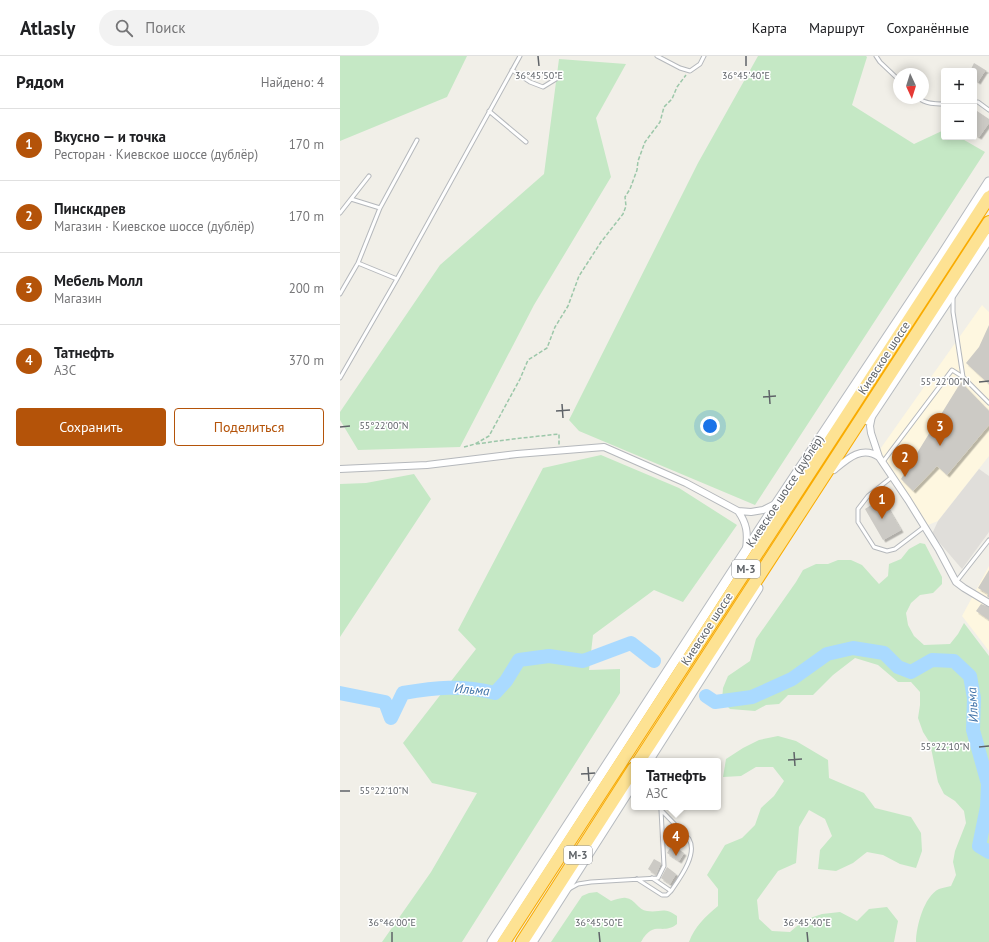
<!DOCTYPE html>
<html lang="ru">
<head>
<meta charset="utf-8">
<style>
  body { margin:0; font-family:"PT Sans",sans-serif; background:#f2f2f2; color:#202124 }
  .controls { position:absolute; right:12px; top:12px; display:grid; overflow:hidden; border-radius:4px; box-shadow:0 2px 10px #0003 }
  .controls button { width:36px; height:36px; display:grid; place-items:center; padding:0; border:0; border-bottom:1px solid #e0e0e0; background:#fff; color:#202124; font:20px sans-serif }
  .compass { position:absolute; left:553px; top:12px; width:36px; height:36px; border-radius:50%; background:#fff; box-shadow:0 2px 10px #0003; rotate:176deg }
  .you { position:absolute; left:370px; top:370px; width:14px; height:14px; margin:-10px; border:3px solid #fff; border-radius:50%; background:#1a73e8; box-shadow:0 0 0 6px #1a73e833 }
  .badge { display:grid; place-items:center; width:26px; height:26px; border-radius:50%; background:#b45309; color:#fff; font-size:13px; font-weight:700 }
  .pin { position:absolute; translate:-50% -33px; filter:drop-shadow(0 1px 2px #0008) }
  .pin::after { content:''; position:absolute; top:21px; width:14px; height:12px; background:inherit; clip-path:polygon(0 0,100% 0,50% 100%) }
  .popup { position:absolute; left:291px; top:702px; width:90px; height:52px; box-sizing:border-box; display:grid; place-content:center; border-radius:4px; background:#fff; filter:drop-shadow(0 1px 3px #0005); font-size:13px; white-space:nowrap; color:#757577 }
  .popup b { font-size:15px; color:#202124 }
  .popup::after { content:''; position:absolute; left:50%; top:100%; margin-left:-8px; border:8px solid transparent; border-top-color:#fff }
  .list { margin:0; padding:0; list-style:none }
  h2 { display:flex; justify-content:space-between; align-items:center; height:52px; margin:0; padding:0 16px; font-size:17px }
  h2 small { font-size:13px; font-weight:400; color:#757577 }
  .list li { display:grid; grid-template-columns:26px 1fr auto; gap:12px; align-items:center; box-sizing:border-box; height:72px; padding:0 16px; border-top:1px solid #e0e0e0 }
  .list b { display:block; font-size:15px; white-space:nowrap }
  .list p { margin:0; font-size:13px; white-space:nowrap; color:#757577 }
  .list em { font-size:13px; font-style:normal; color:#757577 }
  .actions { display:flex; gap:8px; padding:12px 16px }
  .actions a { flex:1; padding:9px 0; border:1px solid #b45309; border-radius:4px; text-align:center; font-size:14px; color:#b45309 }
  .actions .main { background:#b45309; color:#fff }
  .icon { flex:none; width:22px; height:22px; fill:none; stroke:currentColor; stroke-width:2; stroke-linecap:round; stroke-linejoin:round }
  .map { position:relative; flex:none; width:649px; height:886px; overflow:hidden }
  header { display:flex; align-items:center; gap:24px; box-sizing:border-box; height:56px; padding:0 20px; background:#fff; border-bottom:1px solid #e0e0e0 }
  header strong { font-size:19px }
  nav { display:flex; gap:22px; margin-inline-start:auto; font-size:14px }
  .search { width:280px; height:36px; background:#f2f2f2; display:flex; align-items:center; gap:10px; box-sizing:border-box; padding:0 14px; border-radius:22px; color:#757577; font-size:15px }
  main { display:flex }
  aside { flex:1; background:#fff }
  .map>svg:first-child { display:block }
  .commercial { fill:#fef7e0 }
  .industrial { fill:#e0deda }
  .green { fill:#c5e8c5 }
  .lines { fill:none; stroke-linecap:round; stroke-linejoin:round }
  .river { stroke:#aadaff; stroke-width:14 }
  .building { fill:#cccac5; filter:url(#shadow) }
  .lane-casing { stroke:#b5b8bc; stroke-width:5 }
  .street-casing { stroke:#b5b8bc; stroke-width:8 }
  .secondary-casing { stroke:#b6babf; stroke-width:11 }
  .highway-casing { stroke:#f9ab00; stroke-width:14 }
  .path { stroke:#9cc7a9; stroke-width:1.5; stroke-dasharray:4 2; stroke-linecap:butt }
  .lane { stroke:#fff; stroke-width:3 }
  .street { stroke:#fff; stroke-width:6 }
  .secondary { stroke:#fff; stroke-width:9 }
  .highway { stroke:#fde293; stroke-width:12 }
  .ticks { fill:none; stroke:#5f6368; stroke-width:1.5 }
  .labels { text-anchor:middle; stroke-width:3; stroke-linejoin:round; paint-order:stroke }
  .shield { fill:#fff; stroke:#8f9295; stroke-width:1 }
  .shield-label { font-size:11px; font-weight:bold; fill:#5f6368 }
  .street-label { font-size:12px; fill:#5f6368; stroke:#fff }
  .water-label { font-size:13px; font-style:italic; fill:#4174aa; stroke:#fff }
  .ticks-label { font-size:10px; text-anchor:middle; fill:#5f6368; stroke:#fff; stroke-width:3; stroke-linejoin:round; paint-order:stroke }
</style>
</head>
<body>
<header>
<strong>Atlasly</strong>
<div class="search"><svg class="icon" aria-label="search" viewBox="0 0 24 24"><circle cx="10" cy="10" r="6"/><path d="M15 15l6 6"/></svg>Поиск</div>
<nav><a>Карта</a><a>Маршрут</a><a>Сохранённые</a></nav>
</header>
<main>
<aside>
<h2>Рядом<small>Найдено: 4</small></h2>
<ul class="list">
<li><span class="badge">1</span><div><b>Вкусно — и точка</b><p>Ресторан · Киевское шоссе (дублёр)</p></div><em>170 m</em></li>
<li><span class="badge">2</span><div><b>Пинскдрев</b><p>Магазин · Киевское шоссе (дублёр)</p></div><em>170 m</em></li>
<li><span class="badge">3</span><div><b>Мебель Молл</b><p>Магазин</p></div><em>200 m</em></li>
<li><span class="badge">4</span><div><b>Татнефть</b><p>АЗС</p></div><em>370 m</em></li>
</ul>
<div class="actions"><a class="main">Сохранить</a><a>Поделиться</a></div>
</aside>
<div class="map">
<svg width="649" height="886" viewBox="0 0 649 886">
  <defs>
    <filter id="shadow"><feDropShadow dx="2.5" dy="2.5" stdDeviation="0" flood-color="#0004"/></filter>
  </defs>
  <rect width="100%" height="100%" fill="#f1efe8"/>
  <path class="commercial" d="M642,249l7,7v144l-51,65 -10,4 -50,-73z
    M649,510v85l-27,-35z"/>
  <path class="industrial" d="M639,413l10,7v56l-27,37 -30,-35 6,-13z"/>
  <path class="green" d="M0,0h127l-20,41 -107,44z
    M418,0h108l1,1 -15,48 62,39 30,-14v7h15l26,15 -230,353 -176,-74 -10,-11 129,-257z
    M219,3l67,5 -30,54 15,59 -77,128 -74,142 -102,3 -18,-30v-8l100,-147 104,-91z
    M261,399l78,33 58,37 -54,77 -29,-12 -61,45 -4,35 31,-1v24l-158,249h-80l49,-70 46,-79 -45,-10 -29,-40 73,-94 -18,-19 85,-162z
    M74,418l17,25 -91,138v-153l26,-1z
    M580,487l5,1 17,33v7l-9,9 -13,2 -9,8 -5,10 2,12 6,11 10,9 26,-1 8,-10 6,-11 25,33v286h-73c0,-15 8,-46 23,-53 3,-1 8,-2 12,-3l5,-11 -3,-13 2,-11 11,-28 -2,-12 -9,-10 -11,-7 -6,-12 -8,-39 -7,-11 -5,-14 2,-13v-13l-9,-10h-13l-20,-17 -23,-7 -22,17 -20,20h-25l-9,9 -13,1 -11,6 -25,-2 -8,-8 1,-13 5,-12 22,-15 6,-22 40,-57 7,-12 13,-6h12l10,-4h13l11,5 17,19 9,-8 1,-12 12,-5 8,-10z
    M438,680l18,5 32,19 1,18 35,15 11,15 36,9 10,16 1,18 -6,17 -16,-4 -17,-9 -16,-3 -14,11 -17,8 -18,-2 2,-19 12,-14 -7,-17 -16,-9 -10,17 -3,36 -18,8 -21,29 2,19 13,12 18,1 14,-12 18,-6 18,-2 17,9 12,-12 18,-2 11,14 -4,21h-205c6,-16 16,-25 29,-36v-17l-11,-14 18,-30 17,-7 13,-13 6,-17 13,-12 10,-15 -11,-14h-17l-15,9 -18,1 3,-18 17,-11 16,-8z
    M257,836l14,9c4,-1 11,-4 15,-3 9,1 12,12 21,13 14,2 16,-5 30,5v8c-15,12 -23,-5 -36,18h-90l31,-46 7,-3z"/>
  <g class="lines">
    <path class="river" d="M0,637l45,9 6,16 12,-25c34,-6 58,-8 92,0l11,-12 13,-21 30,-4 34,5 48,-18 23,18
      M366,640l9,6 37,-5 40,-18 35,-25 26,-6 31,5 14,14 13,5 21,-12 22,1 16,15 4,22 -1,32 15,54 -1,23 -8,39 10,6"/>
  </g>
  <path class="building" d="M634,7l13,8h-2l-7,11 -4,-3v-8h-4z
    M634,53l15,10v4l-10,14 -5,-3z
    M649,269v59l-23,-21 13,-16z
    M621,326l28,29v14l-42,50 -10,-9 -24,25 -12,-12z
    M542,442l19,32 -18,10 -18,-31z
    M649,514v28l-2,-2 1,-2 -10,-6z
    M641,548l8,3v13l-13,-9z
    M332,789l12,8 -5,8 -12,-8z
    M314,803l7,4 -5,12 -8,-6z
    M327,811l9,7 -6,10 -9,-6z"/>
  <g class="lines">
    <defs>
      <path id="lane" d="M317,0l23,12 10,3 10,-7 4,-8
        M536,0l4,6 19,18
        M172,14l18,12 13,5 13,-8
        M579,42c6,6 17,6 25,6
        M634,46h4l11,8
        M149,55l37,31
        M11,143l29,9
        M0,157l29,-37
        M18,207l39,16
        M0,238l18,-31 22,-55 37,-68
        M613,242v14l10,65
        M0,322l57,-99 123,-223
        M542,407l70,-93 11,7 26,26
        M552,421l-24,19 -10,13v13l16,25 13,4 8,-2 29,-22
        M616,526l33,-42
        M312,822l19,13c9,-13 27,-37 18,-52l-27,-28
        M297,823l25,16h5l4,-4
        M229,833l9,-5 13,-2 67,-4 6,-12 -3,-56 -1,-3"/>
      <path id="street" d="M532,360l-2,10 1,7 8,24 29,43 31,50 17,32 8,6 25,15
        M0,413l87,-4 90,-11 87,-7 82,36 52,28 13,1 12,-2 12,-6
        M494,414c13,-11 28,-25 45,-13
        M398,455c9,13 10,22 8,38"/>
      <path id="secondary" d="M528,364l121,-182
        M308,705l110,-173
        M152,886l285,-439 165,-248 47,-73
        M192,886l102,-160"/>
      <path id="highway" d="M299,705l350,-539
        M164,886l485,-745
        M182,886l112,-174"/>
    </defs>
    <use href="#lane" class="lane-casing"/>
    <use href="#street" class="street-casing"/>
    <use href="#secondary" class="secondary-casing"/>
    <use href="#highway" class="highway-casing"/>
    <path class="path" d="M136,388l37,-5 46,-5v11
      M124,391l11,-3 14,-8 31,-57 8,-19 19,-12 8,-21 13,-21 11,-30 22,-34 22,-28 3,-8 -1,-9 5,-8 7,-19 1,-9 7,-19 15,-20 4,-15 8,-8 5,-12 9,-12"/>
    <use href="#lane" class="lane"/>
    <use href="#street" class="street"/>
    <use href="#secondary" class="secondary"/>
    <use href="#highway" class="highway"/>
  </g>
  <path class="ticks" d="M198,0l1,10M406,0v10M639,326l10,-1M429,334l1,14M423,341l13,-1M222,348l1,14M216,355l14,-1M0,371l10,-1M639,691l10,-1M454,696l1,14M448,704l14,-1M248,711l1,14M241,718l14,-1M0,735h10M52,876v10M259,876l1,10M467,876l1,10"/>
  <g class="labels">
    <g class="shield">
      <rect x="392" y="504" width="28" height="18" rx="3"/>
      <rect x="224" y="790" width="28" height="18" rx="3"/>
    </g>
    <g class="shield-label">
      <text x="406" y="517">М-3</text>
      <text x="238" y="803">М-3</text>
    </g>
    <g class="street-label">
      <text transform="translate(544 302) rotate(-57)" y="4">Киевское шоссе</text>
      <text transform="translate(445 435) rotate(-57)" y="4">Киевское шоссе (дублёр)</text>
      <text transform="translate(367 573) rotate(-57)" y="4">Киевское шоссе</text>
    </g>
    <g class="water-label">
      <text transform="translate(132 633) rotate(5)" y="5">Ильма</text>
      <text transform="translate(632 649) rotate(-93)" y="5">Ильма</text>
    </g>
  </g>
  <g class="ticks-label">
    <text x="199" y="23">36°45'50"E</text>
    <text x="406" y="23">36°45'40"E</text>
    <text x="605" y="329">55°22'00"N</text>
    <text x="44" y="373">55°22'00"N</text>
    <text x="605" y="694">55°22'10"N</text>
    <text x="44" y="738">55°22'10"N</text>
    <text x="52" y="870">36°46'00"E</text>
    <text x="259" y="870">36°45'50"E</text>
    <text x="467" y="870">36°45'40"E</text>
  </g>
</svg>
<div class="controls">
<button>+</button>
<button>−</button>
</div>
<svg class="compass" viewBox="-18 -18 36 36"><path d="M0-13l5 13h-10z" fill="#e53935"/><path d="M0 13l5-13h-10z" fill="#757577"/></svg>
<div class="you"></div>
<div class="pin badge" style="left:542px;top:463px">1</div>
<div class="pin badge" style="left:565px;top:421px">2</div>
<div class="pin badge" style="left:600px;top:390px">3</div>
<div class="pin badge" style="left:336px;top:800px">4</div>
<div class="popup"><b>Татнефть</b>АЗС</div>
</div>
</main>
</body>
</html>
